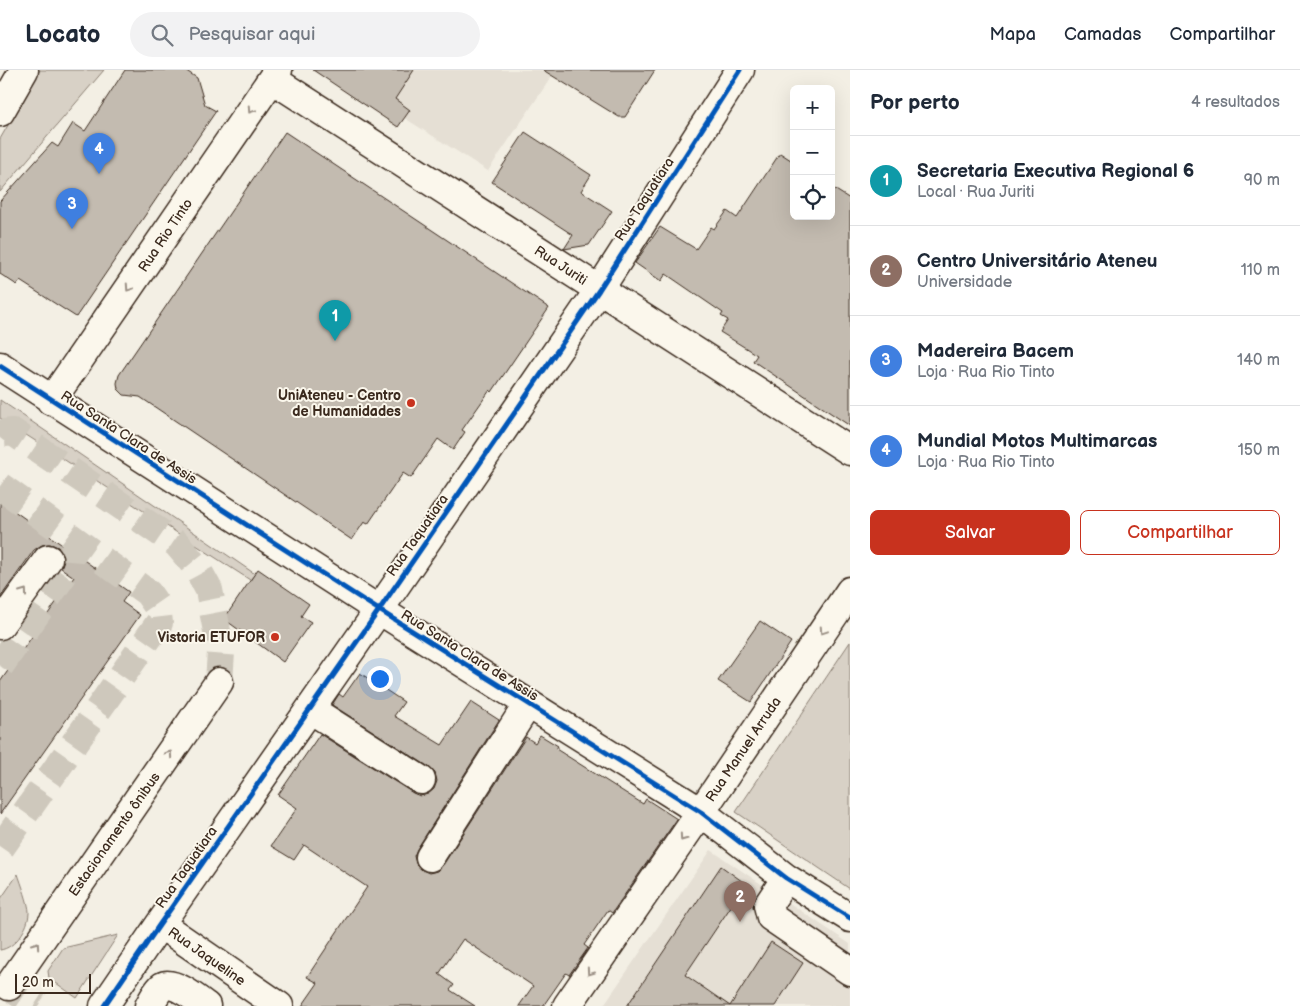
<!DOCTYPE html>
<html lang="pt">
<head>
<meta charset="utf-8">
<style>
  body { margin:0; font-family:"Balsamiq Sans",sans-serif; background:#f2f2f3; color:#1f2937 }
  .controls { position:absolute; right:15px; top:15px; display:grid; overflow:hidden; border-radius:8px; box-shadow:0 5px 20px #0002 }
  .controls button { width:45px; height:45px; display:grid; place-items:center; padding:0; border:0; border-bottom:1px solid #e0e1e3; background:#fff; color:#1f2937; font:25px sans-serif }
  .scale { position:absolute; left:15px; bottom:12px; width:76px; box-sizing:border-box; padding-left:5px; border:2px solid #3b2a1e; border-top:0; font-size:14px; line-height:18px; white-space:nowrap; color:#3b2a1e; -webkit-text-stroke:4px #fbf7ec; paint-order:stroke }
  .you { position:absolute; left:379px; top:608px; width:18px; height:18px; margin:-12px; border:4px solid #fff; border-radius:50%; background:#1a73e8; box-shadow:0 0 0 8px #1a73e833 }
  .badge { display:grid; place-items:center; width:32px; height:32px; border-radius:50%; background:#c8321e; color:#fff; font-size:16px; font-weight:700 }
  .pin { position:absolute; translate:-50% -41px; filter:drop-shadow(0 1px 2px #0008) }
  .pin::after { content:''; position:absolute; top:26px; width:18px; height:15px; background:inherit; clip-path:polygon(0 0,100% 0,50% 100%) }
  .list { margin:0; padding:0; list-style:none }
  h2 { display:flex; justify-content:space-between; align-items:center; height:65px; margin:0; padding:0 20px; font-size:21px }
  h2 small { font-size:16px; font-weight:400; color:#747a83 }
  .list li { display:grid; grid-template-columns:32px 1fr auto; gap:15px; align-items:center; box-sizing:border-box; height:90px; padding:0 20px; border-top:1px solid #e0e1e3 }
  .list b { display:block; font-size:19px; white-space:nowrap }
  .list p { margin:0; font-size:16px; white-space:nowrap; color:#747a83 }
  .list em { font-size:16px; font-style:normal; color:#747a83 }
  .actions { display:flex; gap:10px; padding:15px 20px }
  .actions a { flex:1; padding:11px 0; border:1px solid #c8321e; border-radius:8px; text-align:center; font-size:18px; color:#c8321e }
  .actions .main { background:#c8321e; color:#fff }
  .icon { flex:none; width:28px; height:28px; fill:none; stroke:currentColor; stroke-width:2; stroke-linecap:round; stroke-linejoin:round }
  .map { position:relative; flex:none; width:850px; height:936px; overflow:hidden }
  header { display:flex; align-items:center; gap:30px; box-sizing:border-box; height:70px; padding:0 25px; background:#fff; border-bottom:1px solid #e0e1e3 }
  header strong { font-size:24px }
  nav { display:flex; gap:28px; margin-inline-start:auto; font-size:18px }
  .search { width:350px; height:45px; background:#f2f2f3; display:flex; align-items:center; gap:12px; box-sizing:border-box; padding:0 18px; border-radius:28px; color:#747a83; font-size:19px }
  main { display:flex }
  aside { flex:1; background:#fff }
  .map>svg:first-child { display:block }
  .built { fill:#e5dfd4 }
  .green { fill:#d8d1c6; stroke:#8a7e72 }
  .building { fill:#c3bbb0; stroke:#3b2a1e }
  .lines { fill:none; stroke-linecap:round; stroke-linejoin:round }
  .minor-tunnel { stroke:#cec8bc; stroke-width:28; stroke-dasharray:28 14; stroke-linecap:butt }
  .minor-casing { stroke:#3b2a1e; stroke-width:31 }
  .major-casing { stroke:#3b2a1e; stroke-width:31 }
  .minor { stroke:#fbf7ec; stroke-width:28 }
  .major { stroke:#fbf7ec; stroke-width:28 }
  .cycleway-casing { stroke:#fbf7ec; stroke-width:8 }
  .cycleway { stroke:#0057b8; stroke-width:5 }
  .oneway { stroke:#9b9085 }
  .poi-dot { fill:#c8321e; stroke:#fbf7ec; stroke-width:2 }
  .labels { text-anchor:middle; stroke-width:4; stroke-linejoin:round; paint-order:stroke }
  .street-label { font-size:14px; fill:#3b2a1e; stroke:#fbf7ec }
  .poi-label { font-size:14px; font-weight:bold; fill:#3b2a1e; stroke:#fbf7ec; text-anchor:end }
</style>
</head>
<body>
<header>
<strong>Locato</strong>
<div class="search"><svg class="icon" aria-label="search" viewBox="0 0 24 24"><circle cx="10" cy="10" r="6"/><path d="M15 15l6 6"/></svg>Pesquisar aqui</div>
<nav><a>Mapa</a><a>Camadas</a><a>Compartilhar</a></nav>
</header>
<main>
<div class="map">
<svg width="850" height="936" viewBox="0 0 850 936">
  <rect width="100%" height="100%" fill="#f3efe4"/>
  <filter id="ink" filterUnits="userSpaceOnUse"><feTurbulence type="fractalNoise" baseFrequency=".02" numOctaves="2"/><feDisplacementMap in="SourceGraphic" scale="10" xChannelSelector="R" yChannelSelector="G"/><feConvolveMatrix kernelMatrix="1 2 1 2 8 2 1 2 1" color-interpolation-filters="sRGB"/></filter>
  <g filter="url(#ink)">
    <path class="built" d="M329,0h227l-68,101z
      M711,780l139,94v62h-247z"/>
    <path class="green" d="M40,0h64l-104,122v-53z
      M0,330l255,174 -5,6 -250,-162z
      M850,572v247l-114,-77z
      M18,804c3,9 11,30 11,38 0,16 -14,36 -29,38v-50z
      M118,865l-41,63 -28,-20 -1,-7 15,-23z"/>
    <path class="building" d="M125,0h60l12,8 8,27 11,6 -140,206 -56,-36 -3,4 -17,-11v-73l52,-58 6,4 15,-24 12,8z
      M313,0h101l-19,29 15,11 -12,17z
      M543,0h112l-30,47h-6z
      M285,62l264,176 -57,84 -2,-2 -28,40 3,2 -12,18 -15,-11 -27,39 -8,-5 -35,51 -4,-2 -12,18 -212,-143 -16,-2 -6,-6 -1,-6 2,-8z
      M525,62l66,43 -10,16 31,20 -23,34 -25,4 9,-14 -81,-53z
      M780,83l14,9v54h37v-29l19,12v227l-97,-65 4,-6 -37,-23 8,-12 -7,-4 2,-3 -57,-39 -5,7 -26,-18 25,-36 36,22 15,-22 3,2 13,-18 10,7z
      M0,431l129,91 -7,10 18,13 -140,199v-132l74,-105 -13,-9 3,-8 -2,-8 -4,-5 -8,-3 -8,1 -8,5 -34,48z
      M258,499l51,35 -8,12 10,6 -28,40 -59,-43z
      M760,551l31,21 -40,60 -33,-21z
      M360,603l44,29 -10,14 48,29 29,-43 28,18 -82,129 -3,7 2,8 6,6 7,3 8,-2 6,-6 83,-128 9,6 5,-8 18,11 -2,3 87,55 3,-5 31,20 -65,94 -4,-3 -24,35 4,3 -19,27 -3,-2 -23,33h-24l14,-20 -70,-47 -24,35 15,11 -4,5 25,16h-173l16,-23 -11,-6 60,-90 -63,-42 -10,15 -23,-14 26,-38 -19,-13 42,-61 93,59 7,3 8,-2 6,-5 3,-8 -2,-8 -6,-6 -97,-62 7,-11 4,3z
      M721,796l25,18 -61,91 45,31 41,-64 32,21 -28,43h-148z"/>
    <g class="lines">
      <path class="minor-tunnel" d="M0,368l4,-5 9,-1 164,112 20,24 12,22 12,62 -2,30
        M0,416l148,107 9,13 2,17 -159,226
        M0,596l66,-95 2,-22
        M0,911l38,25"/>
      <defs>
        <path id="minor" d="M272,9l578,372
          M0,296l379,244 322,202 85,66 64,40
          M51,331l227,-331
          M0,555l48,-66
          M310,639l111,71
          M430,787l98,-153
          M786,808l-18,27 3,12 79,54
          M160,854l119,82
          M9,916l210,-304
          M104,936l56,-82 219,-314 220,-320 141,-220
          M149,936c4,-6 8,-16 14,-20 10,-6 35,14 43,20
          M567,936l134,-194 149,-221"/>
        <path id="major" d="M0,42l24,-42"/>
      </defs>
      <use href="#minor" class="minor-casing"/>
      <use href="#major" class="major-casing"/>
      <use href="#minor" class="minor"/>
      <use href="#major" class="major"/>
      <defs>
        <path id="cycleway" d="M0,296l379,244 322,202 85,66 64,40
          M104,936l56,-82 219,-314 220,-320 141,-220"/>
      </defs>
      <use href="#cycleway" class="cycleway-casing"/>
      <use href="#cycleway" class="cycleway"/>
    </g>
    <defs><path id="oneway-chevron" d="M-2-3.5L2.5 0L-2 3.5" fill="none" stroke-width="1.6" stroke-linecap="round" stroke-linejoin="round" transform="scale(1.25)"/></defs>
    <g class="oneway">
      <use href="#oneway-chevron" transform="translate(251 40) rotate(124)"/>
      <use href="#oneway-chevron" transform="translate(129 218) rotate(124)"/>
      <use href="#oneway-chevron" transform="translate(24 522) rotate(-54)"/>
      <use href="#oneway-chevron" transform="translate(823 561) rotate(124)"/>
      <use href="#oneway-chevron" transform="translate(169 684) rotate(-55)"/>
      <use href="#oneway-chevron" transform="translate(683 768) rotate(125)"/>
      <use href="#oneway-chevron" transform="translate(36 875) rotate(-55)"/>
      <use href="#oneway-chevron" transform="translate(590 902) rotate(125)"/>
    </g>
  </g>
  <g class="poi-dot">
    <circle cx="411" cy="333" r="5"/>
    <circle cx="275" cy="567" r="5"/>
  </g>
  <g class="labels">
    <g class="street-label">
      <text transform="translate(644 129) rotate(-57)" y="5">Rua Taquatiara</text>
      <text transform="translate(165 165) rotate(-56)" y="5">Rua Rio Tinto</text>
      <text transform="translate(561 195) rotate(33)" y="5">Rua Juriti</text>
      <text transform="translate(129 367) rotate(33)" y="5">Rua Santa Clara de Assis</text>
      <text transform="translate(417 465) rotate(-55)" y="5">Rua Taquatiara</text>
      <text transform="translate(470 585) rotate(32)" y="5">Rua Santa Clara de Assis</text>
      <text transform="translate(743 679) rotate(-56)" y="5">Rua Manuel Arruda</text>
      <text transform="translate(114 764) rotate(-55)" y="5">Estacionamento ônibus</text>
      <text transform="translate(186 797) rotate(-55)" y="5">Rua Taquatiara</text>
      <text transform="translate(207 886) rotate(35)" y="5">Rua Jaqueline</text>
    </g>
    <g class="poi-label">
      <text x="401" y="330">UniAteneu - Centro<tspan x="401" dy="16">de Humanidades</tspan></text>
      <text x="265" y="572">Vistoria ETUFOR</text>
    </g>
  </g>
</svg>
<div class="controls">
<button>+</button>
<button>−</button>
<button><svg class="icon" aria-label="locate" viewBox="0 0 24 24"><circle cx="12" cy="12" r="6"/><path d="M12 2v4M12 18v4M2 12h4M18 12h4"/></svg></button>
</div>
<div class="scale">20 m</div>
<div class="you"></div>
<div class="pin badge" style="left:335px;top:271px;background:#0f9aa8">1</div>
<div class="pin badge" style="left:740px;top:852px;background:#8d6e63">2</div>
<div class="pin badge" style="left:72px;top:159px;background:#3f7fe0">3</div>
<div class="pin badge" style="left:99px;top:104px;background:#3f7fe0">4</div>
</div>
<aside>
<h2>Por perto<small>4 resultados</small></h2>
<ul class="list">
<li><span class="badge" style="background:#0f9aa8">1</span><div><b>Secretaria Executiva Regional 6</b><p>Local · Rua Juriti</p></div><em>90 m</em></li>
<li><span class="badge" style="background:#8d6e63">2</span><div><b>Centro Universitário Ateneu</b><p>Universidade</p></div><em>110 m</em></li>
<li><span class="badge" style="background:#3f7fe0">3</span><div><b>Madereira Bacem</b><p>Loja · Rua Rio Tinto</p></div><em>140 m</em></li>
<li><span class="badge" style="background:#3f7fe0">4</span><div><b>Mundial Motos Multimarcas</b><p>Loja · Rua Rio Tinto</p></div><em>150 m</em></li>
</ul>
<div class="actions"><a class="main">Salvar</a><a>Compartilhar</a></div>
</aside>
</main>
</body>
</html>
